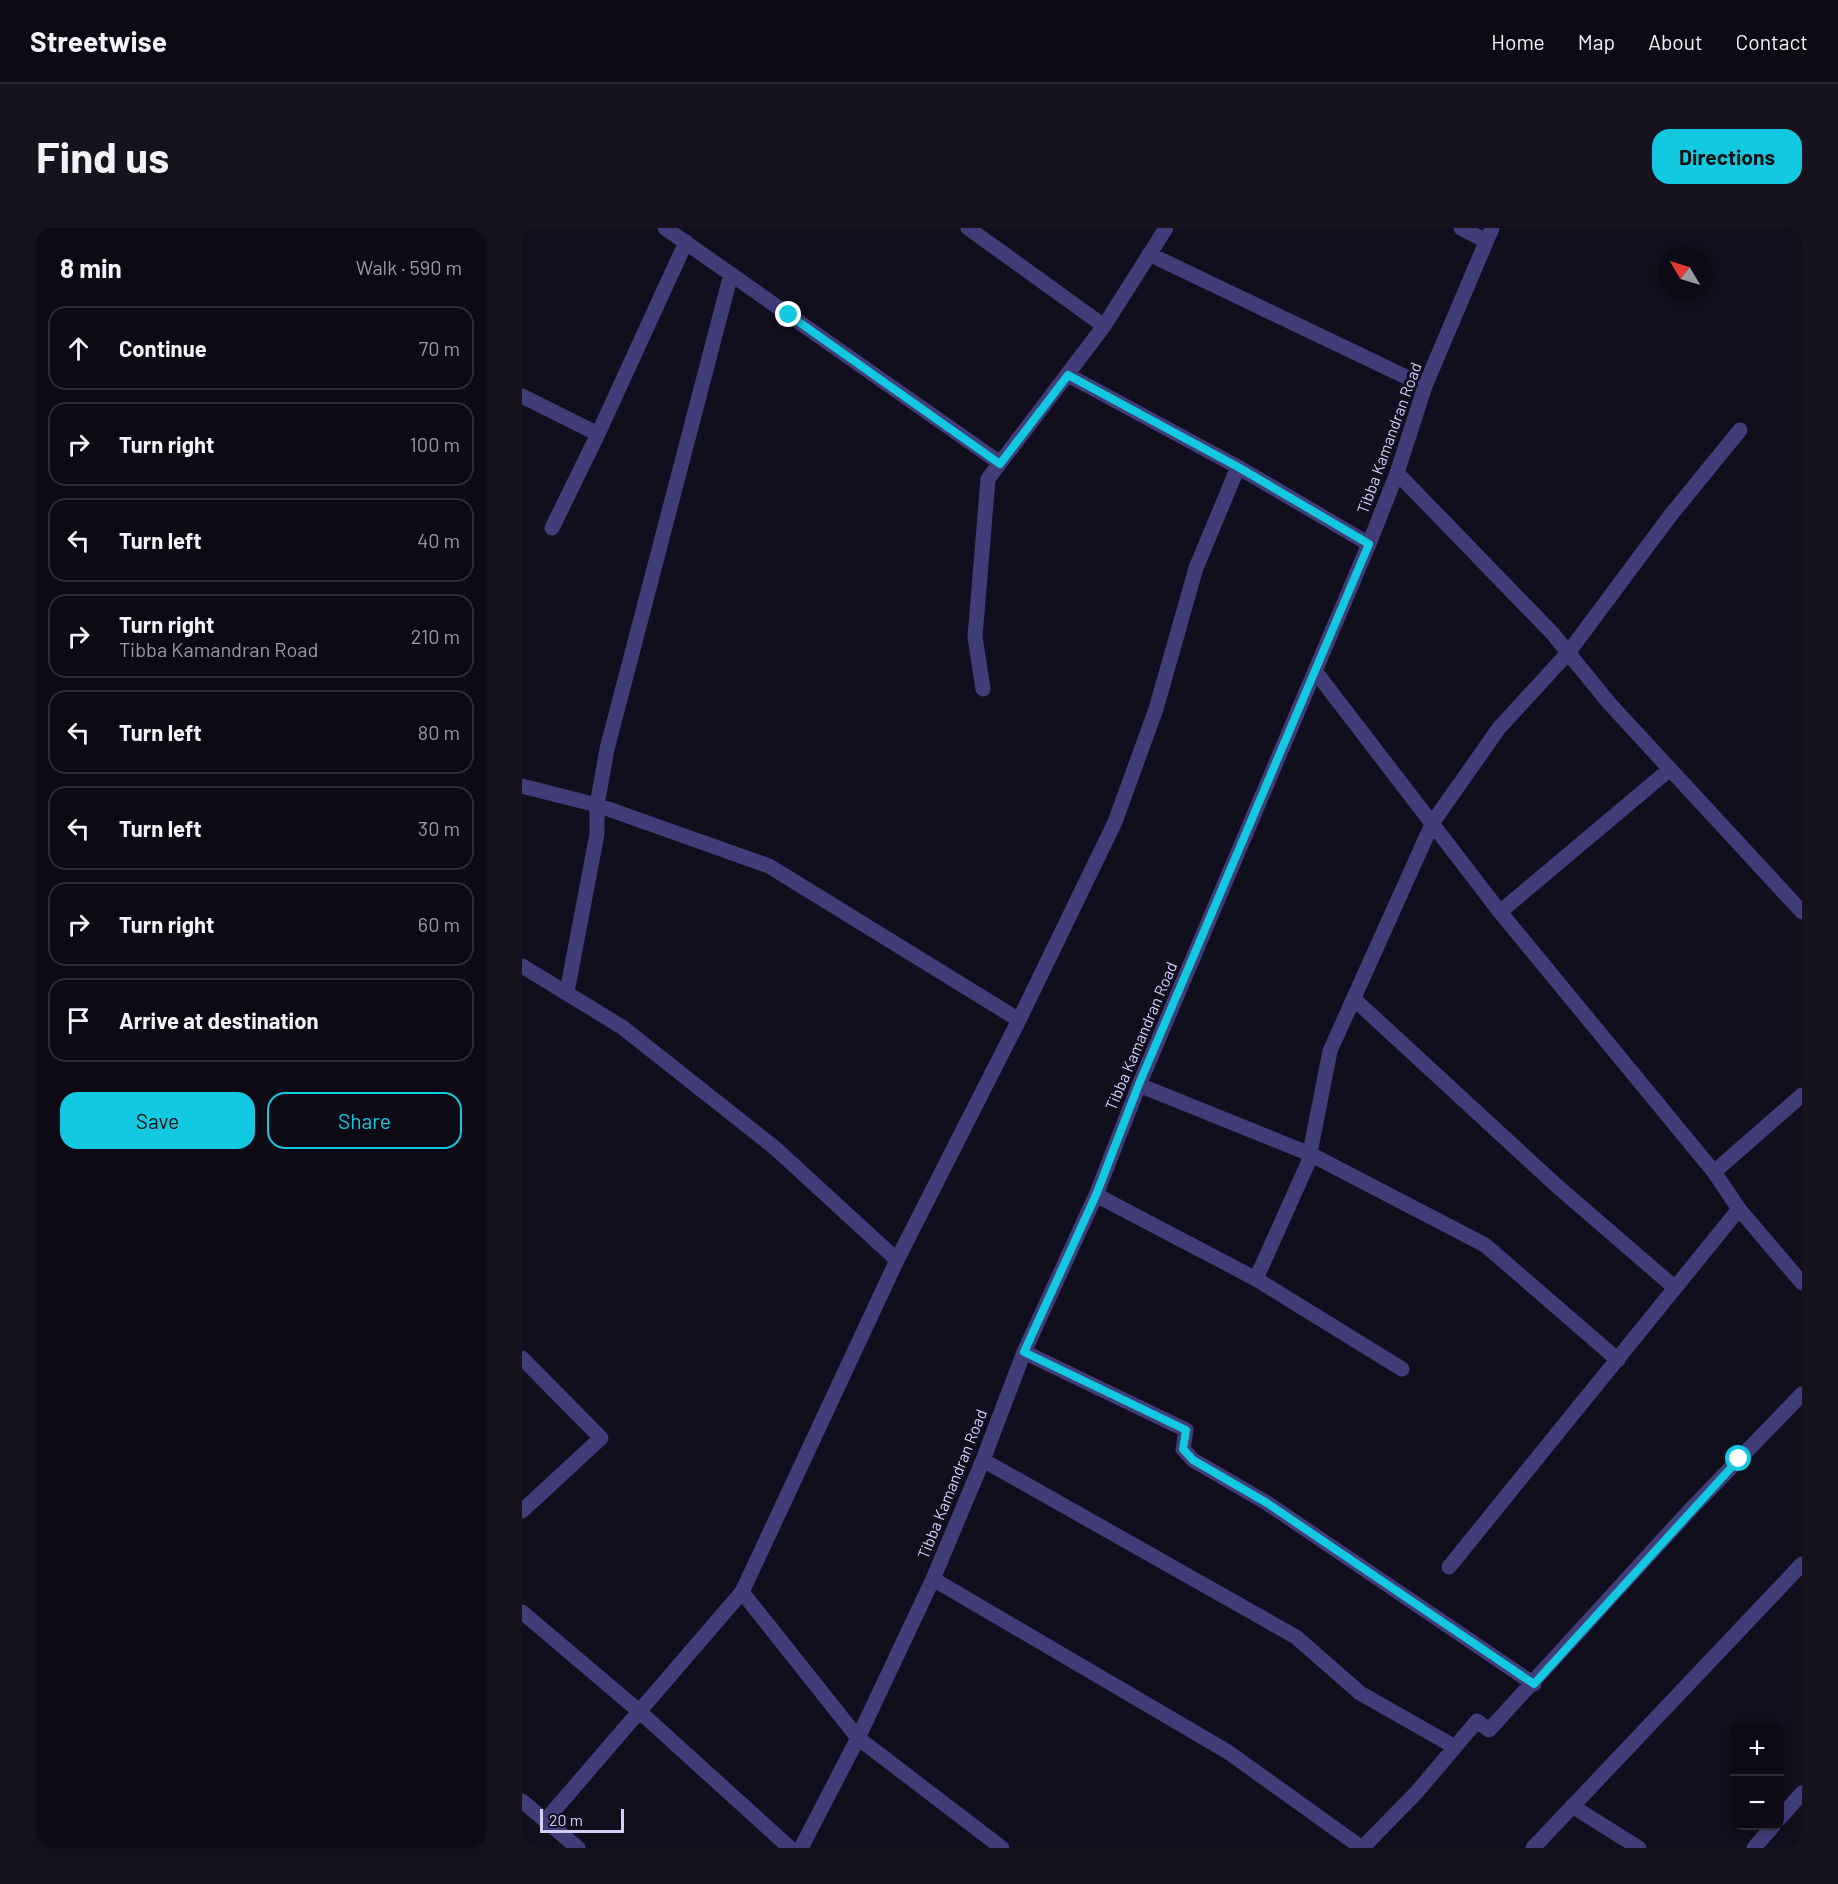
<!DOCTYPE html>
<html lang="en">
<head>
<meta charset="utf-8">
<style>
  body { margin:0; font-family:Barlow,sans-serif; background:#16131f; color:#f1f3f6 }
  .controls { position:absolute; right:18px; bottom:18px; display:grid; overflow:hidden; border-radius:12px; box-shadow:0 3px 9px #0003 }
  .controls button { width:54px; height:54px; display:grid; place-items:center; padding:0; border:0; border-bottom:2px solid #2d2b35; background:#0d0a16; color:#f1f3f6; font:30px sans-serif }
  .compass { position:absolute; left:1136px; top:18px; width:54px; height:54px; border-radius:50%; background:#0d0a16; box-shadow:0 3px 9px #0003; rotate:308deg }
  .scale { position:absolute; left:18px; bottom:15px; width:84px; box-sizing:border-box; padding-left:6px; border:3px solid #d4cefb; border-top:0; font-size:16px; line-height:21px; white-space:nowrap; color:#d4cefb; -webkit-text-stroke:4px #110e1e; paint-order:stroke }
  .stop { position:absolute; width:18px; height:18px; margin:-14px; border:4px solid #13c9e2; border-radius:50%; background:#fff }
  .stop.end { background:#13c9e2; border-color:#fff; box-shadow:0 2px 6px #0008 }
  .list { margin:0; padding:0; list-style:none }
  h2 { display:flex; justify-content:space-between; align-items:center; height:78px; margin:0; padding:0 24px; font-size:26px }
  h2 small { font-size:20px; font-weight:400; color:#9a9aa1 }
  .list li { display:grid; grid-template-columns:39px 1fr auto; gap:18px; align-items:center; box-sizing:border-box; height:84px; margin:0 12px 12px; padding:0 12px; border:2px solid #2d2b35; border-radius:18px }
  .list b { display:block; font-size:22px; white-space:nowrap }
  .list p { margin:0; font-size:20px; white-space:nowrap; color:#9a9aa1 }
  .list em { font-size:20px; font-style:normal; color:#9a9aa1 }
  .actions { display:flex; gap:12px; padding:18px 24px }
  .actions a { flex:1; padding:14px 0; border:2px solid #13c9e2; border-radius:18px; text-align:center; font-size:21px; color:#13c9e2 }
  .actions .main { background:#13c9e2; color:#111 }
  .icon { flex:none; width:33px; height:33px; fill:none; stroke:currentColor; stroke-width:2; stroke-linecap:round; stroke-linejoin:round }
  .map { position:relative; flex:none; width:1280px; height:1620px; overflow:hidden; border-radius:18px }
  header { display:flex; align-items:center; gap:36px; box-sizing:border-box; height:84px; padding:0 30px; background:#0d0a16; border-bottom:2px solid #2d2b35 }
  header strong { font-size:28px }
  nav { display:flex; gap:33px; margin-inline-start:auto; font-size:21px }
  .intro { display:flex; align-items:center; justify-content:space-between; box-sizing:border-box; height:144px; padding:0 36px }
  h1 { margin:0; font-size:42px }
  .button { padding:15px 27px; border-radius:18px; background:#13c9e2; color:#111; font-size:21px; font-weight:700 }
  main { display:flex; gap:36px; padding:0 36px }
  aside { flex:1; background:#0d0a16; border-radius:18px; box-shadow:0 3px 9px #0003 }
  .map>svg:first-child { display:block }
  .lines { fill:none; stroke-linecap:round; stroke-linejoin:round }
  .minor { stroke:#403d79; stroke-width:15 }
  .route { stroke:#13c9e2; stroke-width:8 }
  .labels { text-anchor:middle; stroke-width:6; stroke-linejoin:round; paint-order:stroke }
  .street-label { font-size:16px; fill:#d4cefb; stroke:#110e1e }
</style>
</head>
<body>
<header>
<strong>Streetwise</strong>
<nav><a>Home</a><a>Map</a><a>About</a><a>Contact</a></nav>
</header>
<div class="intro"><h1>Find us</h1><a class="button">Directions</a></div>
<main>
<aside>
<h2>8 min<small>Walk · 590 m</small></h2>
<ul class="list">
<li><svg class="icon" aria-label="ahead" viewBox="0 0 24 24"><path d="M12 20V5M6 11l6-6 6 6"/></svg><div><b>Continue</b></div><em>70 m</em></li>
<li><svg class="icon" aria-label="right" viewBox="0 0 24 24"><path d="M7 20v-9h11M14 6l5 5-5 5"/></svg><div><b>Turn right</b></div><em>100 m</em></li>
<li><svg class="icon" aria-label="left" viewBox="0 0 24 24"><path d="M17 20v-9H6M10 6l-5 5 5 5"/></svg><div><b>Turn left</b></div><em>40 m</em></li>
<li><svg class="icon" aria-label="right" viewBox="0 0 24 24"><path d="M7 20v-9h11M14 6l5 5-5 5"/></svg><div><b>Turn right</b><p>Tibba Kamandran Road</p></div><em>210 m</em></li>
<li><svg class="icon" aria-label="left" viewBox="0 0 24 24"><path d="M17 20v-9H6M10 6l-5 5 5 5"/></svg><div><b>Turn left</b></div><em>80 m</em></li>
<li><svg class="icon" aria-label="left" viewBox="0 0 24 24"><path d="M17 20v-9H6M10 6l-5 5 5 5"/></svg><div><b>Turn left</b></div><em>30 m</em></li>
<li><svg class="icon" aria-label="right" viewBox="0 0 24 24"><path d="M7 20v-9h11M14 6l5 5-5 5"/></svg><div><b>Turn right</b></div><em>60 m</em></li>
<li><svg class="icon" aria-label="arrive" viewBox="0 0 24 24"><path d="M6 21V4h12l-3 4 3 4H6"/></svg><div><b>Arrive at destination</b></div></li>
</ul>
<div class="actions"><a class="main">Save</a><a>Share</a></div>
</aside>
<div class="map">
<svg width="1280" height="1620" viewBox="0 0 1280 1620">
  <rect width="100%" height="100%" fill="#110e1e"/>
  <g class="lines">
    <path class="minor" d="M143,0l335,235
      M446,0l136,98
      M939,0l25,13
      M627,26l276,132
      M546,147l170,92 131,77
      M0,168l76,38
      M875,245l156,161 56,69 193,209
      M30,300l46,-94 88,-192
      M793,443l185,241 214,260 25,37 63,74
      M461,461l-8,-52 13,-158 116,-153 62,-98
      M0,558l75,19 172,61 250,154
      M978,684l170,-143
      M0,738l100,61 153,121 122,112
      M45,764l30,-158v-29l10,-56 124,-475
      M832,771l203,187 117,101
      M617,857l171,69 175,91 133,115
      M1192,944l88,-77
      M574,967l160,84 146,90
      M734,1051l52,-116 22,-112 103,-229 66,-94 69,-75 102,-137 70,-86
      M502,1124l162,78 -3,19 10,11 74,43 267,181
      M0,1130l79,80 -79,73
      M461,1232l313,177 64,56 95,54
      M927,1339l290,-358
      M411,1351l295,173 134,96
      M0,1384l118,100 150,136
      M0,1573l56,47
      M1050,1578l67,42
      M1258,1590l22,-25
      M23,1593l197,-229
      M279,1620l57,-110 75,-159 50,-119 41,-108 72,-157 43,-110 230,-541 28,-71 28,-87 67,-158
      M480,1620l-144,-110 -116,-146 155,-332 122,-240 96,-198 41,-113 40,-141 42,-101
      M840,1620l54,-55 61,-72 12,9 201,-220 112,-116
      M1011,1620l269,-284
      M1232,1620l19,-22"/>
  </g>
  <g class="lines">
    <path class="route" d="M267,87l211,149 68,-89 170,92 131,77 -230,540 -43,111 -72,157 162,78 -3,19 10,11 74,43 267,181 205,-225"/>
  </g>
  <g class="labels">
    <g class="street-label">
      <text transform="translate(867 210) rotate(-70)" y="6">Tibba Kamandran Road</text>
      <text transform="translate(619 808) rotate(-67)" y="6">Tibba Kamandran Road</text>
      <text transform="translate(430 1256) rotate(-68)" y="6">Tibba Kamandran Road</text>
    </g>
  </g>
</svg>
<div class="controls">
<button>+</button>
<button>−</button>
</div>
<svg class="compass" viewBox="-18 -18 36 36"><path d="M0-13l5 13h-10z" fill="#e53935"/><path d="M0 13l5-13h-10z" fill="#9a9aa1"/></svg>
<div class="scale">20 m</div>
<div class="stop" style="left:1217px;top:1231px"></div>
<div class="stop end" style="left:267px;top:87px"></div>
</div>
</main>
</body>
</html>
